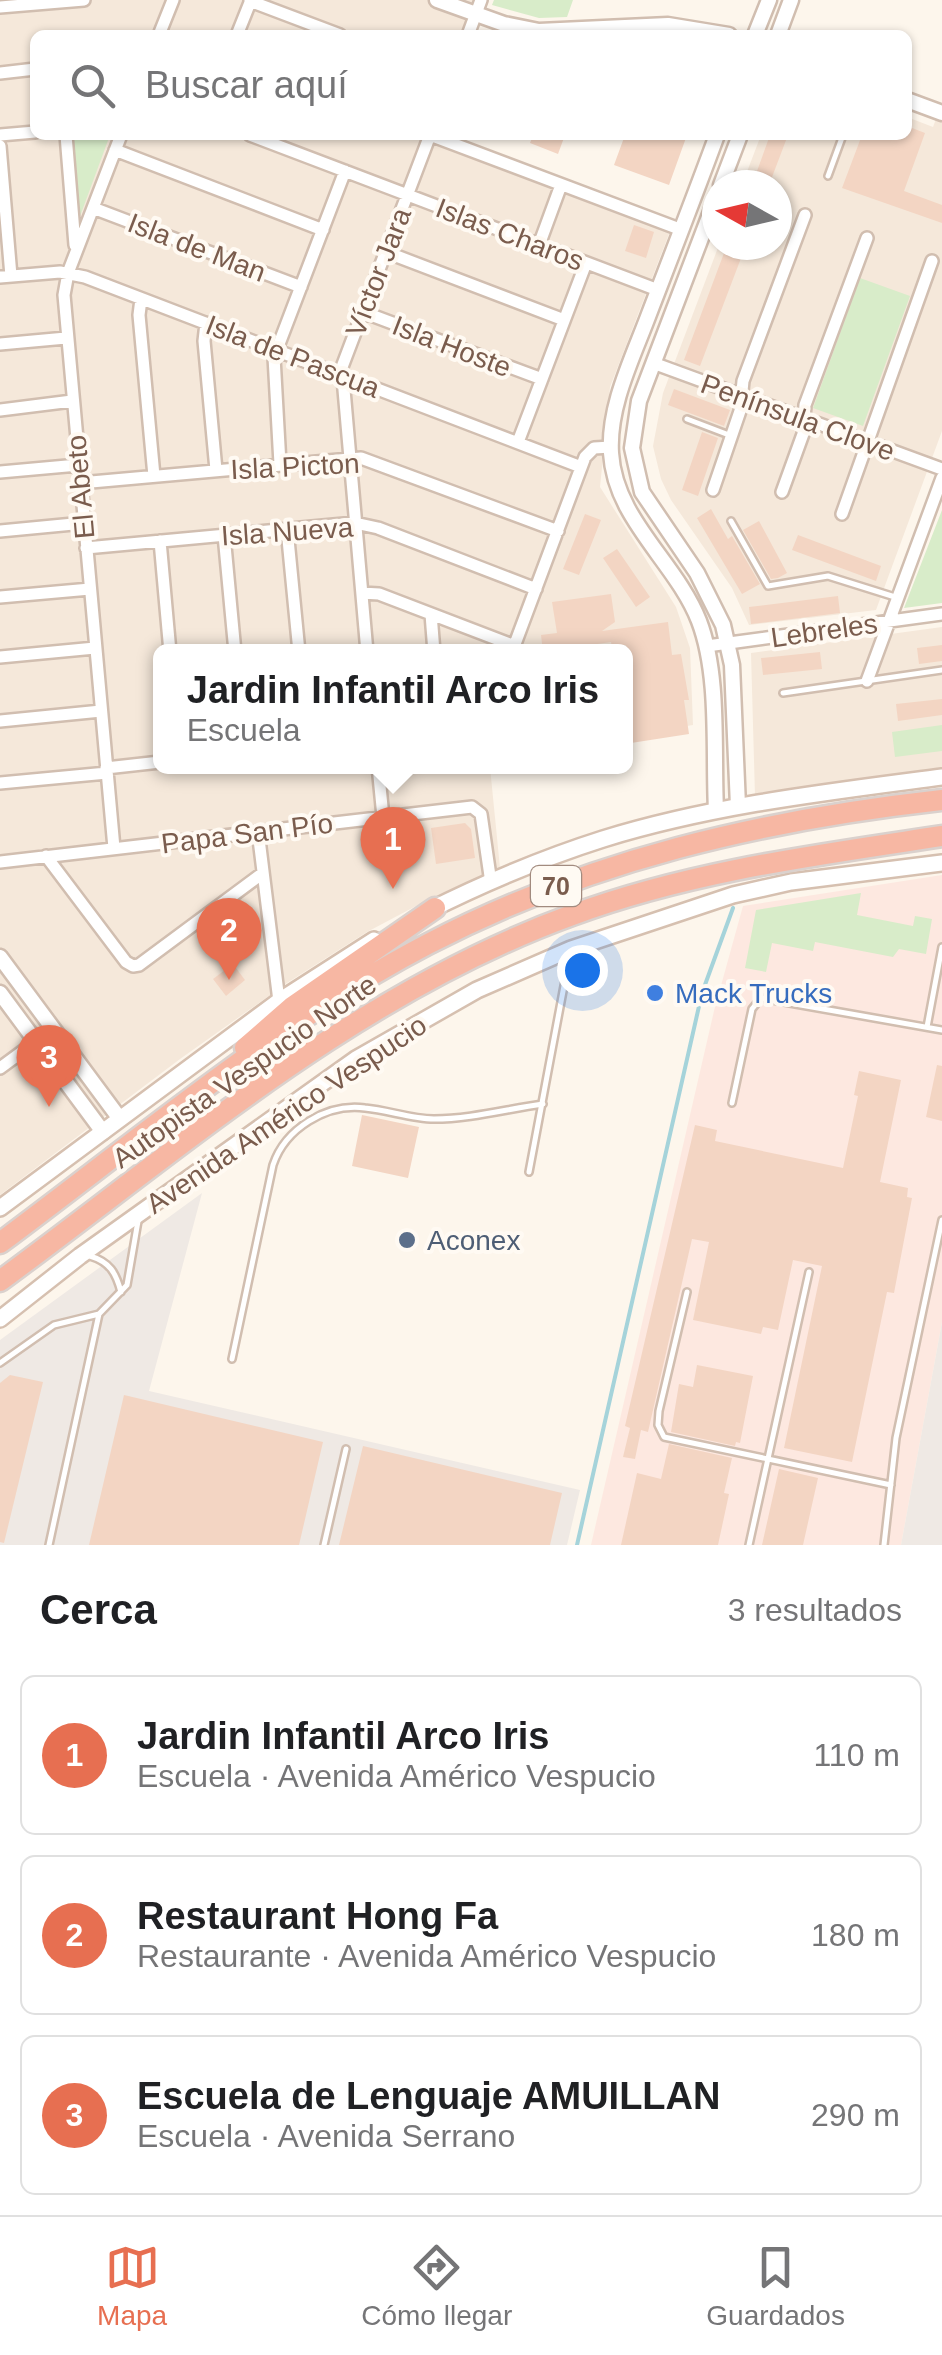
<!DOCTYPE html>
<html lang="es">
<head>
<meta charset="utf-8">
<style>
  body { margin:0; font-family:Arial,sans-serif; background:#f2f2f2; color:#202124 }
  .compass { position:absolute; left:702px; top:170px; width:90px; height:90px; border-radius:50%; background:#fff; box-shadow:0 2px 8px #0004; rotate:278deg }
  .you { position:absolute; left:582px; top:970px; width:35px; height:35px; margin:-25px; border:8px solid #fff; border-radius:50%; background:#1a73e8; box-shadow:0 0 0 15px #1a73e833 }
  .badge { display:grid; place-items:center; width:65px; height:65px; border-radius:50%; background:#e76f51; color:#fff; font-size:32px; font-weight:700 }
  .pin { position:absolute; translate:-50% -82px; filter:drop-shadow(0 2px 5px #0008) }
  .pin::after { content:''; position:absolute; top:52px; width:35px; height:30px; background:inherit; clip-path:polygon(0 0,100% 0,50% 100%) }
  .popup { position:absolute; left:153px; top:644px; width:480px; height:130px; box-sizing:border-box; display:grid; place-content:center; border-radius:15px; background:#fff; filter:drop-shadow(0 2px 8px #0005); font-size:32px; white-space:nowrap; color:#757577 }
  .popup b { font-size:38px; color:#202124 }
  .popup::after { content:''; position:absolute; left:50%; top:100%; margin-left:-20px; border:20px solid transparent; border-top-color:#fff }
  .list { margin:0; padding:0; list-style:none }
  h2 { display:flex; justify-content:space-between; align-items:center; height:130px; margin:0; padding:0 40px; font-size:42px }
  h2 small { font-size:32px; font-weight:400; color:#757577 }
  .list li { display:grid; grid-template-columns:65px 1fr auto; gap:30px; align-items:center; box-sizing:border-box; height:160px; margin:0 20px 20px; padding:0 20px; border:2px solid #e0e0e0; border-radius:15px }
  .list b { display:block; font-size:38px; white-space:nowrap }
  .list p { margin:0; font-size:32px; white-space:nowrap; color:#757577 }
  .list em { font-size:32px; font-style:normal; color:#757577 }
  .icon { flex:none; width:55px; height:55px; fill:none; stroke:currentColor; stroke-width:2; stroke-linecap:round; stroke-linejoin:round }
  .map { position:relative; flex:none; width:942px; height:1545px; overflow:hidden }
  .search { position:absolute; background:#fff; box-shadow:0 2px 8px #0004; left:30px; right:30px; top:30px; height:110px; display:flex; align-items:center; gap:25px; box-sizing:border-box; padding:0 35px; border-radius:15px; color:#757577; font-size:38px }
  .sheet { height:670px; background:#fff }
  nav { display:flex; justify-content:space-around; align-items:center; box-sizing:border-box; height:140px; border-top:2px solid #e0e0e0; background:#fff; font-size:28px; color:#757577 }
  nav a { display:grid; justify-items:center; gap:5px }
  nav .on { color:#e76f51 }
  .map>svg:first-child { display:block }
  .residential { fill:#f5e8da }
  .commercial { fill:#fde8e0 }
  .industrial { fill:#efe9e4 }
  .green { fill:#d8ecc9 }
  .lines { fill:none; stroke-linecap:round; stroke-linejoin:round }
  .stream { stroke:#a5d3da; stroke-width:4 }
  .building { fill:#f3d5c3 }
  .service-casing { stroke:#d1beb0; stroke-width:10 }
  .minor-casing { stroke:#d1beb0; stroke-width:16 }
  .tertiary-casing { stroke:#d1beb0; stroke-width:19 }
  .secondary-casing { stroke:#d6c0b0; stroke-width:20 }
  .motorway-casing { stroke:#dad1cd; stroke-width:25 }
  .service { stroke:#fff; stroke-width:5 }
  .minor { stroke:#fff; stroke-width:11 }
  .tertiary { stroke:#fff; stroke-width:14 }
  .secondary { stroke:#fff; stroke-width:15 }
  .motorway { stroke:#f7b7a3; stroke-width:20 }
  .shop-dot { fill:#3f7fe0; stroke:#fffaf3; stroke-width:4 }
  .service-dot { fill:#5c6f8a; stroke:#fffaf3; stroke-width:4 }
  .labels { text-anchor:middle; stroke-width:8; stroke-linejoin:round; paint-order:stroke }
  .shield { fill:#fffaf3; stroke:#a28b7f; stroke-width:2.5 }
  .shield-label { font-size:25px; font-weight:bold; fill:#7a5c4d }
  .street-label { font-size:28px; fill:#7a5c4d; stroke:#fffaf3 }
  .shop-label { font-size:28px; fill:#366cbe; stroke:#fffaf3; text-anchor:start }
  .service-label { font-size:28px; fill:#4e5e75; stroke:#fffaf3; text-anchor:start }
</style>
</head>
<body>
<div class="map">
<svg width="942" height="1545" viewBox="0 0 942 1545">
  <rect width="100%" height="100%" fill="#fdf6ec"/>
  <path class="residential" d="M0,0h475l-13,35h-427v100h389l242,94 3,5 -59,153 -10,100 76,120 14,41 3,77 -67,11v-84h-466v114l330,1 10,101 -67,29 -66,35 -80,51 -107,76 -180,136z
    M942,103v328l-66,179 -127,15 -17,-37 -61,-88 -10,-21 -8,-33 10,-53 56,-148h58v-60h-35l19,-50h146v-18l26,10z
    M942,627v143l-187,26 -4,-143z"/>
  <path class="commercial" d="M942,875v447l-41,223h-310l123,-534 29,-105z"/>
  <path class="industrial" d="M202,1193l-53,198 431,99 -13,55h-567v-205z
    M942,1322v223h-41z"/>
  <path class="green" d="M494,0h79l-6,17 -28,1 -47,-13z
    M70,135h40l-31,84z
    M860,278l50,18 -47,130 -50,-18z
    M942,510v93l-38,5z
    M942,725v26l-47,6 -3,-25z
    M861,893l-4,22 56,11 2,-10 17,3 -6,35 -27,-5 -6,8 -78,-15 -2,9 -41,-8 -6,29 -21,-4 11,-58z"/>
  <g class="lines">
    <path class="stream" d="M577,1545l125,-552 31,-85"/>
  </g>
  <path class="building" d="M907,126l18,7 -21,58 38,14v18l-100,-35 20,-53h45z
    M533,135h32l-7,19 -28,-11z
    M625,135h62l-18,50 -55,-20z
    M770,135h18l-19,50h-17z
    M634,225l20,7 -8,26 -21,-7z
    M727,245h19l-46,121 -16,-6z
    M674,389l56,21 -6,16 -56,-21z
    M702,432l16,6 -20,58 -16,-6z
    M711,509l17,30 4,-3 28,48 -18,10 -45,-76z
    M585,514l16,6 -22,55 -16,-6z
    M759,521l28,52 -9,5 -7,1 -28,-49z
    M798,535l83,31 -5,15 -84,-31z
    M617,549l33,48 -14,10 -33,-49z
    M611,594l4,28 -13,9 66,-9 4,33 9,-1 8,46h-5l5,34 -58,9 -2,-17 4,-1 -7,-51v-29l-14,2 -1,-5 -68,10 -2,-17 16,-2 -5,-31z
    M838,596l2,17 -89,11 -2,-17z
    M942,645v16l-23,3 -2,-16z
    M820,652l2,17 -59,6 -2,-17z
    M942,699v16l-44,6 -2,-17z
    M465,823l6,6 4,29 -39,6 -5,-36z
    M233,964l12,16 -19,16 -13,-17z
    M937,1065l5,1v55l-16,-4z
    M859,1071l42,9 -21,102 28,6 -1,9 5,1 -18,95 -7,-1 -35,170 -68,-14 38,-182 -29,-6 -15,70 -15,-3 -2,7 -68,-14 16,-78 -17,-3 -44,193 -7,-2 -6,29 -12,-2 7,-29 -5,-2 70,-301 22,5 -2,11 128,27 15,-72 -4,-1z
    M362,1115l57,12 -11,51 -56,-12z
    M697,1365l56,11 -13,67 -4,-1 -1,4 -64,-14 8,-48 14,3z
    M10,1375l33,7 -39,161 -4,-1v-159z
    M124,1395l199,47 -24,103h-210z
    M669,1444l63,14 -8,35 5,1 -11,51h-97l16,-72 24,6z
    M363,1446l199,47 -12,52h-211z
    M779,1469l39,9 -15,67h-41z"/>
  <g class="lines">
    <defs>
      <path id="service" d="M828,176l15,-41
        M687,419l42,16
        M731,521l37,65 60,-10 67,21
        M783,693l159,-23
        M927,1027l15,-80
        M732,1103l20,-94 9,-11 181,32
        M529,1172l41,-218
        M90,1256c20,6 26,17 31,36
        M687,1292l-28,119 -1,14 6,12 227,48
        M232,1359l41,-194c12,-36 53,-62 92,-57 23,2 46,11 69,11 36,0 73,-10 109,-15
        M0,1363l54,-38 45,-11
        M49,1545l50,-231 28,-29 11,-64
        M324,1545l22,-96
        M749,1545l60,-273
        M884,1545l12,-107 46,-218"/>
      <path id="minor" d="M250,1l90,34
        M0,7l84,-7
        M159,35l14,-35
        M237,35l14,-35
        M468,35l13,-35
        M0,73l35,-4
        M0,135l35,-3
        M66,135l9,110
        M250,135l408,155
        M430,135l252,95
        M0,146l11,130
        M115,150l208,80
        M93,208l208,79
        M539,245l22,-60
        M386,252l178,68
        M0,277l60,-5 25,5 496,190
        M141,299l-2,16 15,161
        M363,312l179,67
        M206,323l-2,18 12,129
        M0,344l66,-6
        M653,363l289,106
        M0,410l72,-9
        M518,442l68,-179
        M280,464l-6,-107 71,-186
        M0,472l78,-7
        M80,483l281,-25 197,73
        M713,490l27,-79 3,-30 62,-166
        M782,492l21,-58 2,-29 62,-167
        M842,514l90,-253
        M287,529l12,123
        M0,531l84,-8
        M224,535l11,117
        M160,541l10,111
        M86,548l269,-25 23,5 158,61
        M362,593l17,1 136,52
        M0,597l90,-8
        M431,614l3,38
        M707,646l235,-32
        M367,652l-25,-285 88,-232
        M512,652l73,-195 9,-9 17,-1
        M0,657l95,-9
        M867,681l75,-203
        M0,721l101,-10
        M378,766l5,51
        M106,768l54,-6
        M0,783l107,-10
        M258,831l21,170
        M114,848l-50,-553 4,-22 53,-138
        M46,856l80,106 7,4 6,-1 124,-92
        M0,862l472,-55 9,7 10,69
        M0,1068l53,-39"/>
      <path id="tertiary" d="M437,0l67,24 35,7 129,-6 61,10
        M755,35l14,-35
        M778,35l13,-35
        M907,100l35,13
        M721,185l19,-50
        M717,196l-78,205 -7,47 10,44 55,81 26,52 9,40 6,141
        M716,810c-3,-59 4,-134 -17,-189 -23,-59 -84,-101 -88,-168 -3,-47 22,-96 38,-139 23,-60 46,-119 68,-179
        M0,957l120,162
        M0,993l103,139"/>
      <path id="secondary" d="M426,912c56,-28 117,-54 177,-73 110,-34 225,-47 339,-62
        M0,1208l279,-207 95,-61
        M0,1319l80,-63 276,-197 121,-69 94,-41 162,-54 58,-13 151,-19"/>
      <path id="motorway" d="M245,1048l47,-41 143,-99
        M0,1243c136,-101 278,-221 428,-299 161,-84 334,-124 514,-144
        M0,1281c182,-134 357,-288 572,-366 119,-44 245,-60 370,-79"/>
    </defs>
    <use href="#service" class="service-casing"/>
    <use href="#minor" class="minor-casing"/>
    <use href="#tertiary" class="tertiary-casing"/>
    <use href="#secondary" class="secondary-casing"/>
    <use href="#motorway" class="motorway-casing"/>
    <use href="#service" class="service"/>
    <use href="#minor" class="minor"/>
    <use href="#tertiary" class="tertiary"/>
    <use href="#secondary" class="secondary"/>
    <use href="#motorway" class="motorway"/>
  </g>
  <circle class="shop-dot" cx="655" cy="993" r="10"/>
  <circle class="service-dot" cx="407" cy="1240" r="10"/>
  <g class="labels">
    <rect class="shield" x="531" y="866" width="50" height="40" rx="8"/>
    <g class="shield-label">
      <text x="556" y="895">70</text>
    </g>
    <g class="street-label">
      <text transform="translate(510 234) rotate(21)" y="10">Islas Charos</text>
      <text transform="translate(197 247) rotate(21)" y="10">Isla de Man</text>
      <text transform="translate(378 272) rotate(-69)" y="10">Víctor Jara</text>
      <text transform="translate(452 346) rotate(21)" y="10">Isla Hoste</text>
      <text transform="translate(293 356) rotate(21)" y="10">Isla de Pascua</text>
      <text transform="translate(798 417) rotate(20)" y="10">Península Clove</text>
      <text transform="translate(295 466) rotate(-3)" y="10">Isla Picton</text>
      <text transform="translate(80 487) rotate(-95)" y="10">El Abeto</text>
      <text transform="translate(287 531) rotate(-4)" y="10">Isla Nueva</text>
      <text transform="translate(824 630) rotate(-8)" y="10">Lebreles</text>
      <text transform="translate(247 833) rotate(-7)" y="10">Papa San Pío</text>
      <text transform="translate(244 1071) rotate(-35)" y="10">Autopista Vespucio Norte</text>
      <text transform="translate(286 1114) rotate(-34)" y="10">Avenida Américo Vespucio</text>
    </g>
    <g class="shop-label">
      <text x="675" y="1003">Mack Trucks</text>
    </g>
    <g class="service-label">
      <text x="427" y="1250">Aconex</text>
    </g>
  </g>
</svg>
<svg class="compass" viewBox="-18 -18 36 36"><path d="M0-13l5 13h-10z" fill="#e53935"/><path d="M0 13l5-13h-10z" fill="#757577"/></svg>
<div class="you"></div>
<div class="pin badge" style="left:393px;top:889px">1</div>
<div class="popup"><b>Jardin Infantil Arco Iris</b>Escuela</div>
<div class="pin badge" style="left:229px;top:980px">2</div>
<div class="pin badge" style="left:49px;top:1107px">3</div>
<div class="search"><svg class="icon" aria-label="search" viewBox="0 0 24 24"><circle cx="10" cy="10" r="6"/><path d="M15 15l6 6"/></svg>Buscar aquí</div>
</div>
<section class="sheet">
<h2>Cerca<small>3 resultados</small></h2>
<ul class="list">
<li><span class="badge">1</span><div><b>Jardin Infantil Arco Iris</b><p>Escuela · Avenida Américo Vespucio</p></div><em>110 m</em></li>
<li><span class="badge">2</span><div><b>Restaurant Hong Fa</b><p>Restaurante · Avenida Américo Vespucio</p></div><em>180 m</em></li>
<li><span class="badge">3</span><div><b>Escuela de Lenguaje AMUILLAN</b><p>Escuela · Avenida Serrano</p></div><em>290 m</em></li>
</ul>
</section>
<nav>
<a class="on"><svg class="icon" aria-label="map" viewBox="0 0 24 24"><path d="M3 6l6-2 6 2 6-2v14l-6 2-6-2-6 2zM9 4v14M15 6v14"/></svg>Mapa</a>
<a><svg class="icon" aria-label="directions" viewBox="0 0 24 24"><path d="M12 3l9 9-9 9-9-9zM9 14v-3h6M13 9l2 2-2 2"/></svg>Cómo llegar</a>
<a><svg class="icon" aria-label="saved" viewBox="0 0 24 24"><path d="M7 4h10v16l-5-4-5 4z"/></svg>Guardados</a>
</nav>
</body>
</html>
